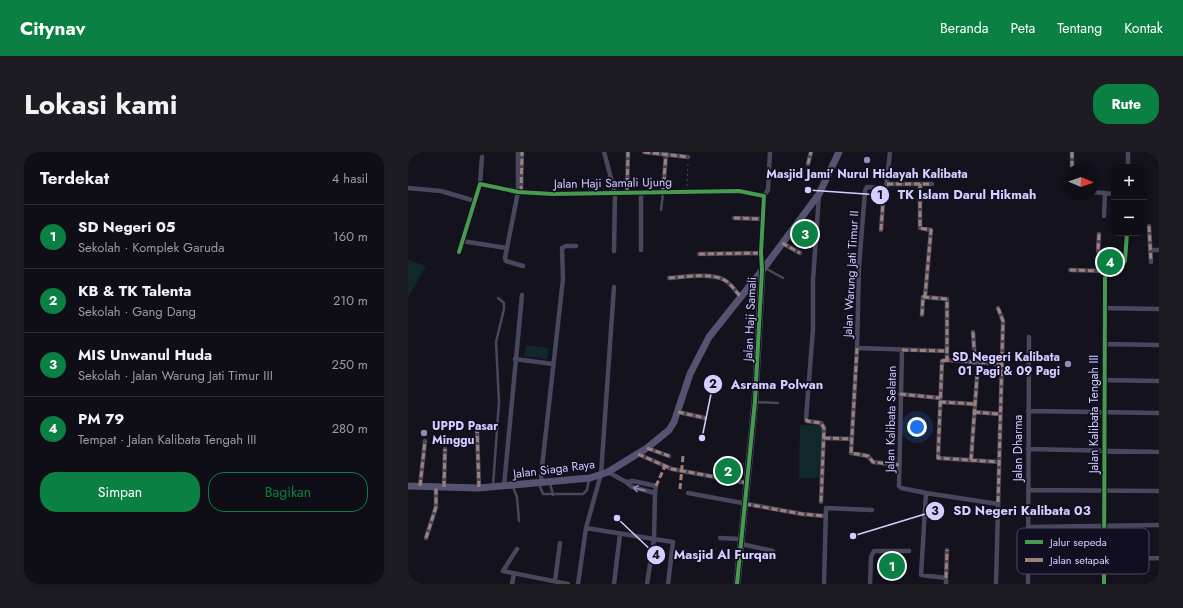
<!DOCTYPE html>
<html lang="id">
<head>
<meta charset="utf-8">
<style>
  body { margin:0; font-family:Jost,sans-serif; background:#1d1c23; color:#f1f3f6 }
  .controls { position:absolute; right:12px; top:12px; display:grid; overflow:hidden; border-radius:8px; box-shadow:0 2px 6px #0003 }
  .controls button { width:36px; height:36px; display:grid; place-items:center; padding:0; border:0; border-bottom:1px solid #2f2e35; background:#0f0e16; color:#f1f3f6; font:20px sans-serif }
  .compass { position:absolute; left:655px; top:12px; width:36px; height:36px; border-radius:50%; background:#0f0e16; box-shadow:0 2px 6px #0003; rotate:92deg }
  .you { position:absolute; left:509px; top:275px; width:14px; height:14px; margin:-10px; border:3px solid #fff; border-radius:50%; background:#1a73e8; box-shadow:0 0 0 6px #1a73e833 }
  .badge { display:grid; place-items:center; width:26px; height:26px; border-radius:50%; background:#0b8043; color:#fff; font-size:13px; font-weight:700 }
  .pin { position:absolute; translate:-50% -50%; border:2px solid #fff; box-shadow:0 1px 4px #0006 }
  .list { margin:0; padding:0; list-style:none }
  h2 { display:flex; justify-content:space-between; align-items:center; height:52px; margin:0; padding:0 16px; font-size:17px }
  h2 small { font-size:13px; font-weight:400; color:#9b9ca1 }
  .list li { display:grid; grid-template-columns:26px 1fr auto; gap:12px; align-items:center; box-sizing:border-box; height:64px; padding:0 16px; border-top:1px solid #2f2e35 }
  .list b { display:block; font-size:15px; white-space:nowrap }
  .list p { margin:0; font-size:13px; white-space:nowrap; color:#9b9ca1 }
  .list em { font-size:13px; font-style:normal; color:#9b9ca1 }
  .actions { display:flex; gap:8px; padding:12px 16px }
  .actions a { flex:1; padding:9px 0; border:1px solid #0b8043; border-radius:16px; text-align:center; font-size:14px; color:#0b8043 }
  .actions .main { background:#0b8043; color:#fff }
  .map { position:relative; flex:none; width:751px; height:432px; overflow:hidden; border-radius:16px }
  header { display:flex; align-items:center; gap:24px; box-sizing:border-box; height:56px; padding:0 20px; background:#0b8043; color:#fff }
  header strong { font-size:19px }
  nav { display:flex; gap:22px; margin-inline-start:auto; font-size:14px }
  .intro { display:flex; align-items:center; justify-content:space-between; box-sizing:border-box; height:96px; padding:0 24px }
  h1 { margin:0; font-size:28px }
  .button { padding:10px 18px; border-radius:16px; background:#0b8043; color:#fff; font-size:14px; font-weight:700 }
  main { display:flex; gap:24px; padding:0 24px }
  aside { flex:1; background:#0f0e16; border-radius:16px; box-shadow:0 2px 6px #0003 }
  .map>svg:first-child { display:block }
  .green { fill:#11282a }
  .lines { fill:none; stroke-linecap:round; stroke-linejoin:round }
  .path { stroke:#434f5d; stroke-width:1; stroke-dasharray:2 3; stroke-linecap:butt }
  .lane { stroke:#49475e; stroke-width:2.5 }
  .street { stroke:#49475e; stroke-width:4.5 }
  .secondary { stroke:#555371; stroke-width:7 }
  .quiet { stroke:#9e8076; stroke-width:3; stroke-dasharray:6 3; stroke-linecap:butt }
  .cycleway-casing { stroke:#110e22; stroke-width:6 }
  .cycleway { stroke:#469c4c; stroke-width:4 }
  .oneway { stroke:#8f8bae }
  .poi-dot { fill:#918db0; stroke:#110e22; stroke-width:1.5 }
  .labels { text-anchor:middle; stroke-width:3.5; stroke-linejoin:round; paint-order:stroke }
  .poi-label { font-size:12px; font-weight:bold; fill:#d5cfff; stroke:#110e22 }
  .street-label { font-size:12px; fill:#d5cfff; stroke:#110e22 }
  .key { fill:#110e22; stroke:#4c4864; stroke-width:1 }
  .key-label { font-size:11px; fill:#d5cfff }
  .leader { fill:none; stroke:#d5cfff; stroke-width:1.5 }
  .callout-dot { fill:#d5cfff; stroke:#110e22; stroke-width:1.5 }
  .mark-label { font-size:12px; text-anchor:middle; font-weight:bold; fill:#111 }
  .callout-label { font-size:13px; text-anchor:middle; font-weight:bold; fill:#d5cfff; stroke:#110e22; stroke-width:3.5; stroke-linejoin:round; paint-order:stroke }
</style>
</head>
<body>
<header>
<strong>Citynav</strong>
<nav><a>Beranda</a><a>Peta</a><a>Tentang</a><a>Kontak</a></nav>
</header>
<div class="intro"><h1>Lokasi kami</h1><a class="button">Rute</a></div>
<main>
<aside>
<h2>Terdekat<small>4 hasil</small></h2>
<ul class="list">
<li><span class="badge">1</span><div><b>SD Negeri 05</b><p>Sekolah · Komplek Garuda</p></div><em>160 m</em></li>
<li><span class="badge">2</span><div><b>KB &amp; TK Talenta</b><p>Sekolah · Gang Dang</p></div><em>210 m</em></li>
<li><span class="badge">3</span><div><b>MIS Unwanul Huda</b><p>Sekolah · Jalan Warung Jati Timur III</p></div><em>250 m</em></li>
<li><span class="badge">4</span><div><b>PM 79</b><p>Tempat · Jalan Kalibata Tengah III</p></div><em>280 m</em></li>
</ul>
<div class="actions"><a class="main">Simpan</a><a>Bagikan</a></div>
</aside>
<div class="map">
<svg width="751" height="432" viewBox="0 0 751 432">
  <rect width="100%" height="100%" fill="#14121d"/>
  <path class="green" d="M0,108l18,6 -18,31z
    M118,193l23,3 -2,11 -23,-3z
    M392,273h23l-1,53h-23z"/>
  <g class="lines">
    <path class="path" d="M429,19l24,5
      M279,34l1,-23"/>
    <path class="lane" d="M253,58l2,-17
      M357,116l18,10
      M347,250l23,1
      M142,331l3,12
      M131,332l4,10h40l4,-4 2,-11
      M85,334l6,-84 -3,-60 8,-33v-6l-6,-5
      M105,335l4,10 2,24"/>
    <path class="street" d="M110,0v40l-13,66 1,3 17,5
      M196,0l11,41 -1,58
      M236,0l44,5
      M482,0l-4,36 -19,-1 -2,4 -6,76 -2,81 90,3
      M664,0v18
      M400,12l3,-12
      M720,15v-15
      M72,32l2,-27
      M479,32h45
      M512,32v44l11,2 -6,67
      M0,36l33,3 34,10
      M113,40l1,-40
      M255,40l3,-38
      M685,40l21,2
      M219,41l1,-41
      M233,41v57
      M411,43l-6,85v49l-7,90 1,2 14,2 3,5 -3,74
      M356,44l4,-6 2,-38
      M696,64l1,-23
      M326,66l28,1
      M741,74l2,36
      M473,78l3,-42
      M54,89l44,7
      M374,91l18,10
      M742,98h9
      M51,100l21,-68 38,8 34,2 187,-3 25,5
      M291,102l62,-1
      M354,118l-1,-17 3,-57
      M662,118l37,1 -1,-14 -8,-6 1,-17
      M261,126c15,-1 44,-6 57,3 6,4 10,11 15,16
      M696,156l55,1
      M514,163l1,-18 24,2v61l55,4
      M565,180l2,31
      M697,192l54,1
      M449,196l-6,105 17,3 5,6 26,3
      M494,198l-3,136 2,2 25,5 -5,82 25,3v6
      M107,207l38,5
      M539,208l-5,1 -4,97 61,4
      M696,228l55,1
      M492,242l40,4
      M532,250l35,2
      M620,259l131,2
      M270,260l27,6
      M566,260l25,2
      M69,275l2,61
      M416,286l28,1
      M239,296l22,8
      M620,297l131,3
      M230,302l34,15 75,14
      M563,308l7,-97
      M200,320l18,10 6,5 23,6
      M218,330l7,-1 23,5 -1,7 -1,46 -7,45
      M134,331l-1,-7 22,-197 -1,-31 4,-2h10
      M12,334l5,-45
      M96,334l18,-191
      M36,335l1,-38
      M620,338l131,1
      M280,341l114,21 22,2
      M518,341l72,11
      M620,375l131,-2
      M178,376l87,14 -5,42
      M18,386l10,-31v-20
      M312,386l21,1
      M333,392l32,7
      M109,397l-14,22 65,13
      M620,408h76l55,-2
      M538,426l1,-28
      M147,429l5,-38
      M104,432l2,-10
      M170,432l8,-56 15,-54 13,-187
      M206,432l6,-50
      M416,432l2,-76 46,2
      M462,432l1,-27 3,-6h35
      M588,432l7,-263 -5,-13
      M620,432l1,-247
      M696,432l1,-306 2,-7 13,-5 5,-5 2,-28"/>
    <path class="secondary" d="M0,334l71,2 111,-10 18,-6 39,-24 22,-18 5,-8 16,-48 19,-37 55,-69 55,-74 20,-42
      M329,432l18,-183 7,-131"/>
    <path class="quiet" d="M236,0l44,5
      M664,0v18
      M400,12l3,-12
      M479,32h45
      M512,32v44l11,2 -6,67
      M113,40l1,-40
      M255,40l3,-38
      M219,41l1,-41
      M326,66l28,1
      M741,74l2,36
      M473,78l3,-42
      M374,91l18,10
      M291,102l62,-1
      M662,118l37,1 -1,-14 -8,-6 1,-17
      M261,126c15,-1 44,-6 57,3 6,4 10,11 15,16
      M590,156l5,13 -5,183
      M514,163l1,-18 24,2v61l55,4
      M565,180l2,31
      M449,196l-6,105 17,3 5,6 26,3
      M494,198l45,1
      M539,208l-5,1 -4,97 61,4
      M492,242l40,4
      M532,250l35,2
      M270,260l27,6
      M566,260l25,2
      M398,267l1,2 14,2 3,5 -3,74
      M69,275l2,61
      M416,286l28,1
      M239,296l22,8
      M230,302l34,15 75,14
      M563,308l7,-97
      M12,334l5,-45
      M248,334l9,-20
      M36,335l1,-38
      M272,337l3,-33
      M337,352l57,10 22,2
      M18,386l10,-31v-20
      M538,426l1,-28"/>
    <defs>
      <path id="cycleway" d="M51,100l21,-68 38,8 34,2 187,-3 25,5 -3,57 1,17 -7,131 -18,183
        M696,432l1,-306 2,-7 13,-5 5,-5 2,-28"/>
    </defs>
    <use href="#cycleway" class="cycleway-casing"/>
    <use href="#cycleway" class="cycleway"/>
  </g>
  <defs><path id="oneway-shaft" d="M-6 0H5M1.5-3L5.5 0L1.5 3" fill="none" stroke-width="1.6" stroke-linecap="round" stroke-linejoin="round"/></defs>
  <use class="oneway" href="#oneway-shaft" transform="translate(231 337) rotate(-166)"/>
  <g class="poi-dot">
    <circle cx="459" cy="8" r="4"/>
    <circle cx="660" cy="212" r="4"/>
    <circle cx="16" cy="281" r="4"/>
  </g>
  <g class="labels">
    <g class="poi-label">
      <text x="459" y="26">Masjid Jami' Nurul Hidayah Kalibata</text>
      <text x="652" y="209" text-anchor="end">SD Negeri Kalibata<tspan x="652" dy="14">01 Pagi &amp; 09 Pagi</tspan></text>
      <text x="24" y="278" text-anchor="start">UPPD Pasar<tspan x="24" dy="14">Minggu</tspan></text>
    </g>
    <g class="street-label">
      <text transform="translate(205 31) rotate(-1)" y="4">Jalan Haji Samali Ujung</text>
      <text transform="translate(443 122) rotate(-87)" y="4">Jalan Warung Jati Timur II</text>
      <text transform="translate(342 167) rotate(-87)" y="4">Jalan Haji Samali</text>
      <text transform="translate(686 262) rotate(-90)" y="4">Jalan Kalibata Tengah III</text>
      <text transform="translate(483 267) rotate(-89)" y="4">Jalan Kalibata Selatan</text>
      <text transform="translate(610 296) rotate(-90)" y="4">Jalan Dharma</text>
      <text transform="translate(146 317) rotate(-7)" y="4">Jalan Siaga Raya</text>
    </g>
  </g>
  <rect x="609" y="376" width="132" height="46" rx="6" class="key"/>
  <rect x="617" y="388" width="18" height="4" fill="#469c4c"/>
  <rect x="617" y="406" width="18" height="4" fill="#9e8076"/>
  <g class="key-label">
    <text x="642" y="394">Jalur sepeda</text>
    <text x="642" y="412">Jalan setapak</text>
  </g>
  <path class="leader" d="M400 38L472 43M294 286L305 232M445 384L527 359M209 366L248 403"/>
  <g class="callout-dot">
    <circle cx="400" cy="38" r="4"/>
    <circle cx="294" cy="286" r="4"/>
    <circle cx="445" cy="384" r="4"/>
    <circle cx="209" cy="366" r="4"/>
    <circle cx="472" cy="43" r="10"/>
    <circle cx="305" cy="232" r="10"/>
    <circle cx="527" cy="359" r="10"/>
    <circle cx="248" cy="403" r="10"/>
  </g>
  <g class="mark-label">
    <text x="472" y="47">1</text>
    <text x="305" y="236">2</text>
    <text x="527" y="363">3</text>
    <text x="248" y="407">4</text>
  </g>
  <g class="callout-label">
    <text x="559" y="47">TK Islam Darul Hikmah</text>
    <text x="369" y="237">Asrama Polwan</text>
    <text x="614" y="363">SD Negeri Kalibata 03</text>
    <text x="317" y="407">Masjid Al Furqan</text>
  </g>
</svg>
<div class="controls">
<button>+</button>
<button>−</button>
</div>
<svg class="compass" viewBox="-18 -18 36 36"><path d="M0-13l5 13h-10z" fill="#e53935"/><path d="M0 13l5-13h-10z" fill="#9b9ca1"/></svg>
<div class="you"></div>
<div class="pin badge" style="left:484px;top:414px">1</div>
<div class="pin badge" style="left:320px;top:319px">2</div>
<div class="pin badge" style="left:397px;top:82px">3</div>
<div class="pin badge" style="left:702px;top:110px">4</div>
</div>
</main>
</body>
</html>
